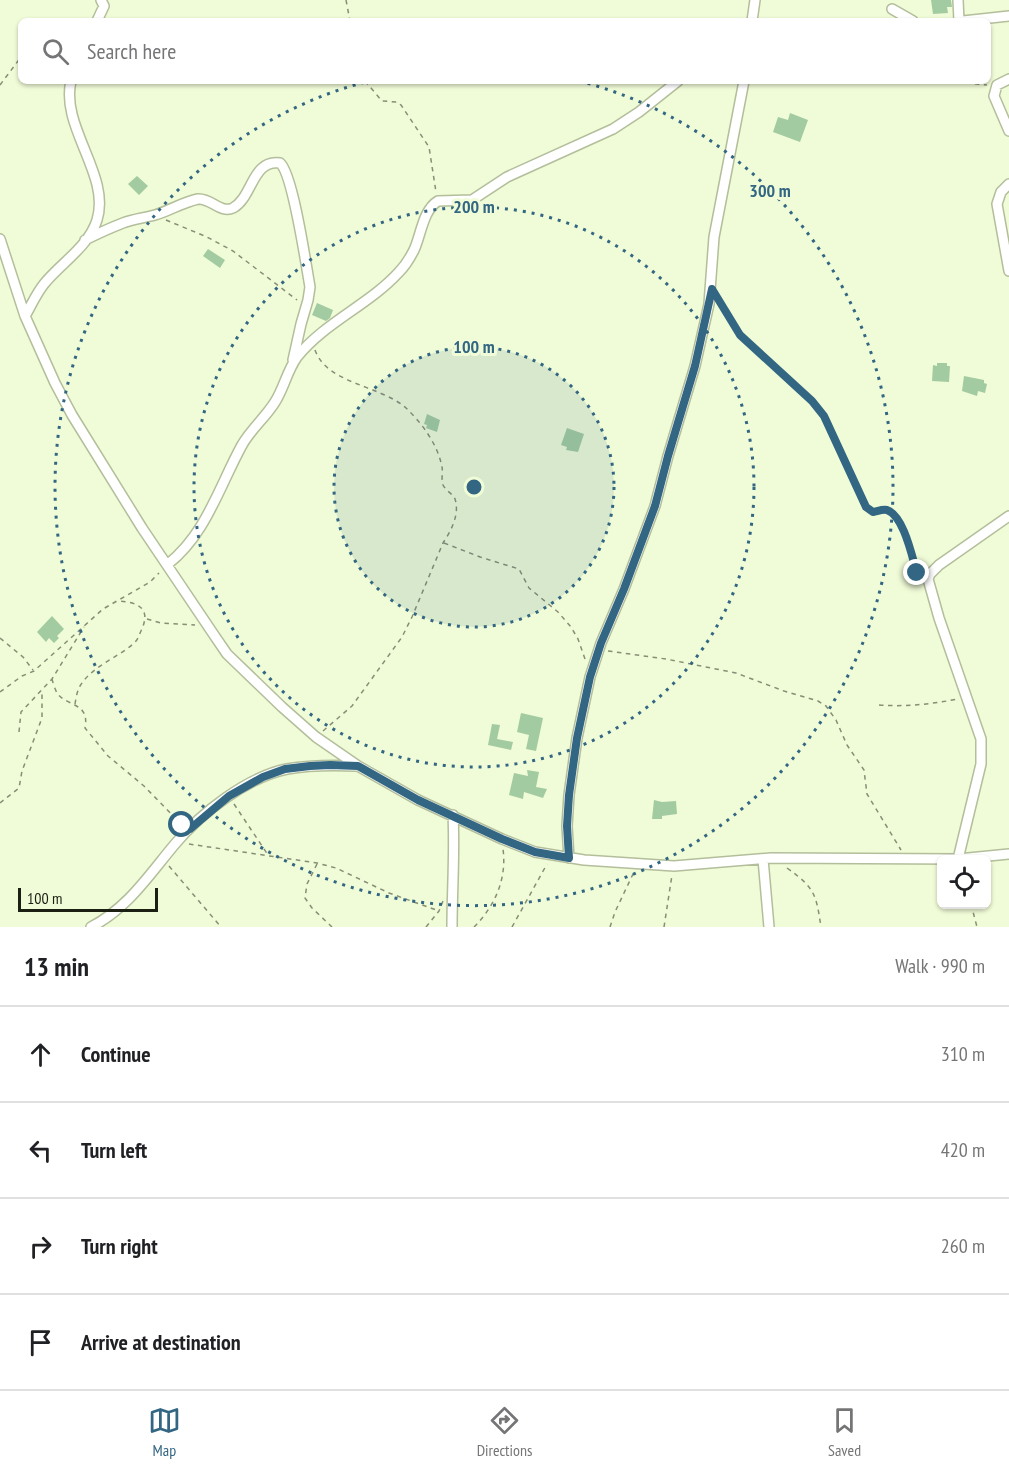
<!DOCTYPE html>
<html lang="en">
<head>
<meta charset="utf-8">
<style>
  body { margin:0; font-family:"PT Sans Narrow",sans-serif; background:#f6f6f6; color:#202124 }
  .controls { position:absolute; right:18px; bottom:18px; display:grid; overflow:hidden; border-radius:9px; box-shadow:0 2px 4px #0004 }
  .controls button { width:54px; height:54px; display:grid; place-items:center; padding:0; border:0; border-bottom:2px solid #e0e0e0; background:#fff; color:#202124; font:30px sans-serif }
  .scale { position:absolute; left:18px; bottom:15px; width:140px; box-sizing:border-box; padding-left:6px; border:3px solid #1c2013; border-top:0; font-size:16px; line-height:21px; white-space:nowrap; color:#1c2013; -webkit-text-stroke:4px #f0fbd7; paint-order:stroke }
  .stop { position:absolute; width:18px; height:18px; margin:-14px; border:4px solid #326683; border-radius:50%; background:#fff }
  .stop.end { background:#326683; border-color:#fff; box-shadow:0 2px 6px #0008 }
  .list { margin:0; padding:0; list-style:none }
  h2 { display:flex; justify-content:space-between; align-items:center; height:78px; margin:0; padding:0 24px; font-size:26px }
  h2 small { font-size:20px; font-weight:400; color:#757577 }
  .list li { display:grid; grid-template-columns:39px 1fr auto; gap:18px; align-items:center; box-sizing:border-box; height:96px; padding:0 24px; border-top:2px solid #e0e0e0 }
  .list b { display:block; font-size:22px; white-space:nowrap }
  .list em { font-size:20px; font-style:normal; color:#757577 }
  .icon { flex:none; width:33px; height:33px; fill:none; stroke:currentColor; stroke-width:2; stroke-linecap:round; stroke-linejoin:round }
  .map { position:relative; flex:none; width:1009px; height:927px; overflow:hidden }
  .search { position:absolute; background:#fff; box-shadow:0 2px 4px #0004; left:18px; right:18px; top:18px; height:66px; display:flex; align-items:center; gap:15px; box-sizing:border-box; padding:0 21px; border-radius:9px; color:#757577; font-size:22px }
  .sheet { height:462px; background:#fff }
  nav { display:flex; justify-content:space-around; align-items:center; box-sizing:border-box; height:84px; border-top:2px solid #e0e0e0; background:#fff; font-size:16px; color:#757577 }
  nav a { display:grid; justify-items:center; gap:3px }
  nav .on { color:#326683 }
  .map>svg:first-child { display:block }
  .building { fill:#a3cba1 }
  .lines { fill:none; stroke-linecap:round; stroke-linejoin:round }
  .minor-casing { stroke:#b3be9b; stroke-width:12 }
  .path { stroke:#878e76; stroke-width:1.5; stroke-dasharray:4.5 4.5; stroke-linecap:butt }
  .minor { stroke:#fff; stroke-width:9 }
  .route { stroke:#326683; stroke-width:8 }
  .ring { fill:none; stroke:#326683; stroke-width:3; stroke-dasharray:3 6 }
  .centre { fill:#326683; stroke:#f0fbd7; stroke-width:3 }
  .ring-label { font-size:18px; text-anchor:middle; font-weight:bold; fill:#326683; stroke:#f0fbd7; stroke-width:6; stroke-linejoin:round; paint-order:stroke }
</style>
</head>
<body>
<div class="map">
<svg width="1009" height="927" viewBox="0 0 1009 927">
  <rect width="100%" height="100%" fill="#f0fbd7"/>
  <path class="building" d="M931,0h20l1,7h-5l1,6 -15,1z
    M790,113l18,7 -8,22 -27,-10 5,-15 10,3z
    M137,176l11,10 -9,9 -11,-11z
    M208,249l17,11 -5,8 -17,-12z
    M317,303l16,7 -3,8 -4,3 -14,-6z
    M937,363h10v3h3l-1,16 -17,-1 1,-16 4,1z
    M964,376l20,4v3l3,1 -2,9 -7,-2 -1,5 -15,-5z
    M427,414l13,6 -3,12 -11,-4 1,-3 -3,-1z
    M567,428l17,6 -6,18 -12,-2 1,-3 -6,-2z
    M52,616l12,13 -7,7 2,2 -5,5 -5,-5 -3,4 -9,-10z
    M521,713l22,5 -7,33 -10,-2 3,-14 -12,-3z
    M492,724l8,1 -3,14 16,3 -2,8 -23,-5z
    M527,770l12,2 -3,15 11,2 -4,9 -19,-6 -1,7 -14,-4 5,-22 14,3z
    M654,800l8,2 14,-1 1,13 -15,2v3h-10z"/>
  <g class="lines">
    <defs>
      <path id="minor" d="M958,0l1,21
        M892,9l21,12
        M97,21l7,-15 -3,-6
        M752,21l3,-21
        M963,21l46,-5
        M1009,79l-12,6 -3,11 15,35
        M1009,184l-8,8 -4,12 12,67
        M0,239l25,77 30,67 17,32 70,113 72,107 13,19 55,53 34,30 42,29 60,34 84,39 33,13 49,8 90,6 97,-8 187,1 51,-5
        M85,240c12,-6 25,-12 38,-17 10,-4 21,-5 32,-8 14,-4 28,-13 43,-16 13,-1 23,15 35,9 20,-11 19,-49 47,-45 13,11 26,102 30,124l-2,13 -7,24 -8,36
        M25,316c6,-10 11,-22 19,-32 16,-20 45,-38 53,-64 14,-45 -37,-93 -26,-139
        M168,564c38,-30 51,-77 74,-119 9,-16 23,-27 33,-43 9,-14 12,-31 22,-45 28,-35 72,-52 102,-85 6,-6 11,-14 15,-22 7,-15 9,-40 24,-49l34,-1 35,-23 106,-48 26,-17 39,-31
        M569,858l-2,-32 2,-31 8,-57 13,-61 11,-34 23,-54 31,-83 13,-50 27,-90 14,-62 5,-67 30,-156
        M763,859l6,68
        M958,859l23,-95v-25l-42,-121 -11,-39 2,-5 9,-9 70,-49
        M91,927c37,-19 58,-52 84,-83 26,-31 72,-67 112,-75 23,-4 46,-4 69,-3
        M452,927c0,-37 3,-75 1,-112"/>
    </defs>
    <use href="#minor" class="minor-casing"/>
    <path class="path" d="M346,0l4,21
      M365,81l17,20 15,1 4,3 28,42 7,45
      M948,81l39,4
      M0,85l21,-28
      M166,220l41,17 26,14 64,49
      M719,300l21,35 72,66 12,15 42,91 7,5 12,-3c22,10 25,43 32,64l3,4
      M315,350c12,34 65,35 91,58 16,15 32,37 36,59 1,5 -1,13 1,18 3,6 10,9 12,14 5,15 -4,32 -12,44l-31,74 -10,20 -50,69 -29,25
      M444,543l36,14 39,12 10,19 29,24 13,15 7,12 7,20
      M147,619l14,4 34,2
      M0,638l23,19 10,13
      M608,651l58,8 70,14 48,18 34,10 8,5 10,14 11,25 17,25 3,24 34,56
      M52,679c1,4 3,10 5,14 10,14 33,9 28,35l23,28 36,30 37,38
      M0,692l22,-16 12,-5 69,-62 47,-27 9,-9
      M75,704c1,-6 2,-13 5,-18 13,-21 38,-28 54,-43 4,-3 5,-8 7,-12 11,-23 -3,-29 -24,-30
      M879,705c27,2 53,-1 79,-6
      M19,732l2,-20 31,-33 32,-52
      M0,803l19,-15 3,-17 20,-53v-27
      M234,804l34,51
      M189,844l128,19 19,5 53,25 50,18
      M317,864l-10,20 -2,14 7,10 20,19
      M169,866l52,61
      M787,868c28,20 29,26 34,59
      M971,904l6,23
      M426,927l13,-16 4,-10
      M474,927c21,-21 33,-48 29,-78
      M512,927l35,-63
      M610,927l5,-15 18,-38
      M664,927l8,-52"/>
    <use href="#minor" class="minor"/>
  </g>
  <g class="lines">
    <path class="route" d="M182,825l8,4 39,-33 34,-19 22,-8 25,-3 20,-1 28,1 60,34 84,39 33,13 34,6 -2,-32 2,-31 8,-57 13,-61 11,-34 23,-54 31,-83 13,-50 27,-90 17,-77 28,46 72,66 12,15 42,91 7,5c5,-1 10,-3 14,-2 17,6 25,47 30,63"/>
  </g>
  <circle cx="474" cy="487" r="140" fill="#326683" fill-opacity=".12"/>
  <g class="ring">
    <circle cx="474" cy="487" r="140"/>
    <circle cx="474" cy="487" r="280"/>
    <path d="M579 81A419 419 0 1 1 369 81"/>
  </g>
  <circle cx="474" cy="487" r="9" class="centre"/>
  <g class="ring-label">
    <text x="770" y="197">300 m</text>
    <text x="474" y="213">200 m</text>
    <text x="474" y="353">100 m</text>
  </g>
</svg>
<div class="controls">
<button><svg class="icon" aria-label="locate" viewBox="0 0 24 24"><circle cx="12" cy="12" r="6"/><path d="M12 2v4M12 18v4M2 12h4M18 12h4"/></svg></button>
</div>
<div class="scale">100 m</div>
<div class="stop" style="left:182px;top:825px"></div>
<div class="stop end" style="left:917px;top:573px"></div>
<div class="search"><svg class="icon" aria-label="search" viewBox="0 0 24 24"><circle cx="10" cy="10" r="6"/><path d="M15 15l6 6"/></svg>Search here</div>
</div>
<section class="sheet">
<h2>13 min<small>Walk · 990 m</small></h2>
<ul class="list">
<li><svg class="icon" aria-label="ahead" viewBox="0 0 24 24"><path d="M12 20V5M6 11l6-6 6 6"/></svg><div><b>Continue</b></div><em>310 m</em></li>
<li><svg class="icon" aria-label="left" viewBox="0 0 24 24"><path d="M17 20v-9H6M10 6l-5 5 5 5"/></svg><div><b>Turn left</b></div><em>420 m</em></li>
<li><svg class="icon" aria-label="right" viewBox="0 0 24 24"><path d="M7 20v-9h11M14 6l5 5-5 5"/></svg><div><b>Turn right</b></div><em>260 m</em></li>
<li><svg class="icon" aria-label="arrive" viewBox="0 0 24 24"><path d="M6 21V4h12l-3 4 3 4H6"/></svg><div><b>Arrive at destination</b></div></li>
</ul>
</section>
<nav>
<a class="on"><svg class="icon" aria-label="map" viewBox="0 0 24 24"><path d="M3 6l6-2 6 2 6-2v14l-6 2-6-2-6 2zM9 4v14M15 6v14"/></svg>Map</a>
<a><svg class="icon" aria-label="directions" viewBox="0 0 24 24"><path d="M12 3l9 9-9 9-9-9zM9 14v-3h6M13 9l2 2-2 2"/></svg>Directions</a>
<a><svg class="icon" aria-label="saved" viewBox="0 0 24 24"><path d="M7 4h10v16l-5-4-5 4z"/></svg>Saved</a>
</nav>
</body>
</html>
